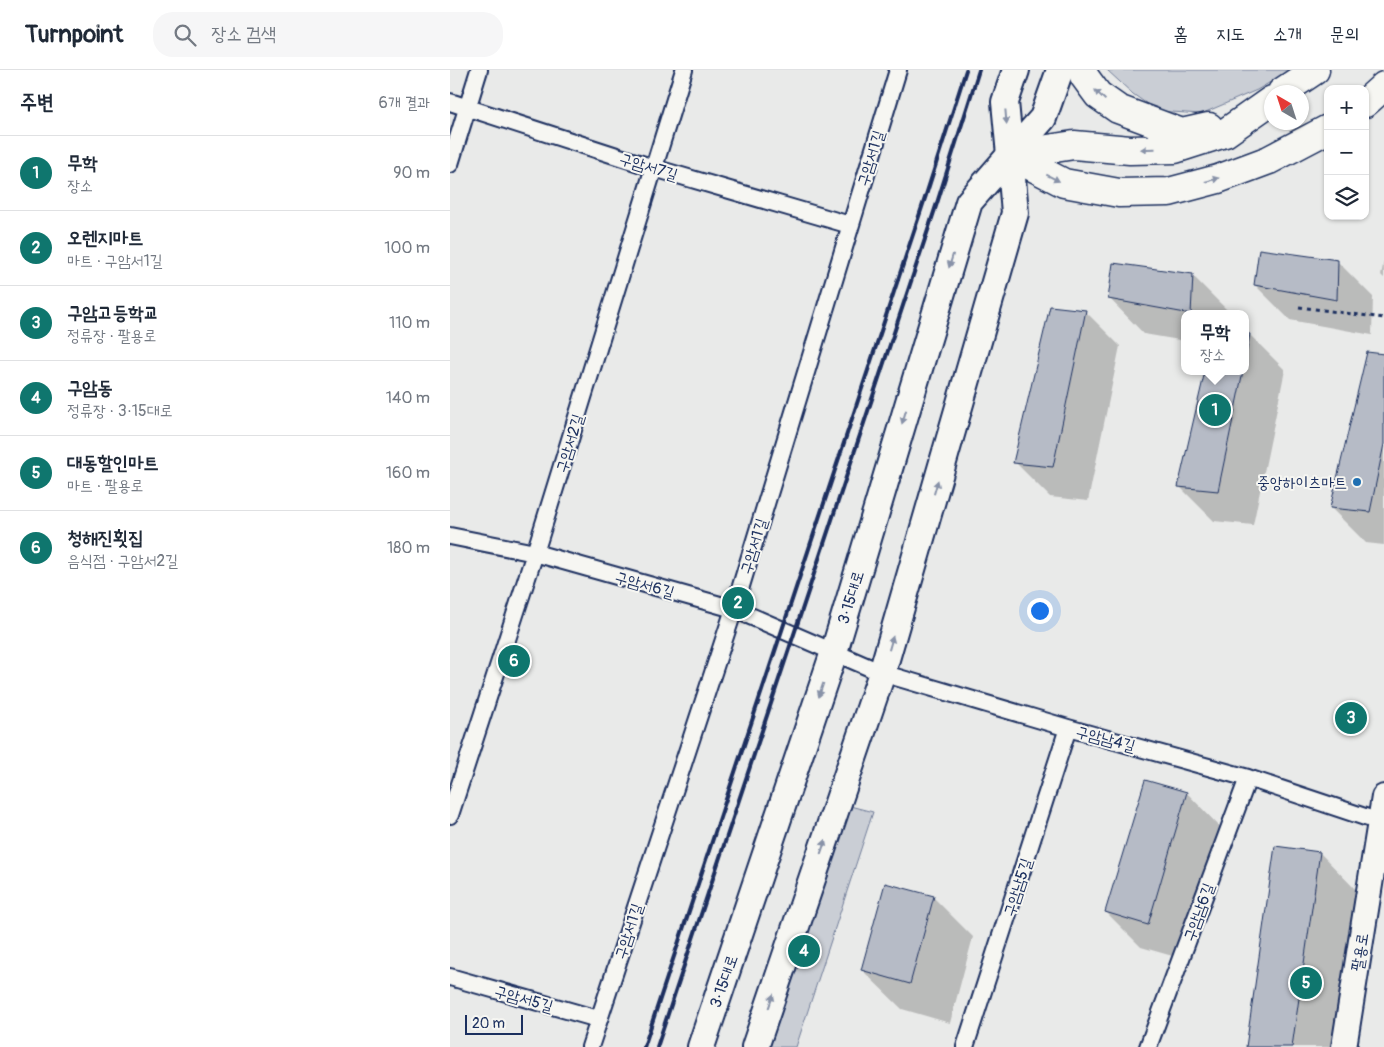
<!DOCTYPE html>
<html lang="ko">
<head>
<meta charset="utf-8">
<style>
  body { margin:0; font-family:Pangolin,"Poor Story",sans-serif; background:#f6f6f7; color:#1f2937 }
  .controls { position:absolute; right:15px; top:15px; display:grid; overflow:hidden; border-radius:10px; box-shadow:0 1px 4px #0004 }
  .controls button { width:45px; height:45px; display:grid; place-items:center; padding:0; border:0; border-bottom:1px solid #e0e1e3; background:#fff; color:#1f2937; font:25px sans-serif }
  .compass { position:absolute; left:814px; top:15px; width:45px; height:45px; border-radius:50%; background:#fff; box-shadow:0 1px 4px #0004; rotate:321deg }
  .scale { position:absolute; left:15px; bottom:12px; width:58px; box-sizing:border-box; padding-left:5px; border:2px solid #1b2f5e; border-top:0; font-size:14px; line-height:18px; white-space:nowrap; color:#1b2f5e; -webkit-text-stroke:4px #f6f6f2; paint-order:stroke }
  .you { position:absolute; left:589px; top:540px; width:18px; height:18px; margin:-12px; border:4px solid #fff; border-radius:50%; background:#1a73e8; box-shadow:0 0 0 8px #1a73e833 }
  .badge { display:grid; place-items:center; width:32px; height:32px; border-radius:50%; background:#0f766e; color:#fff; font-size:16px; font-weight:700 }
  .pin { position:absolute; translate:-50% -50%; border:2px solid #fff; box-shadow:0 1px 5px #0006 }
  .popup { position:absolute; left:731px; top:240px; width:68px; height:65px; box-sizing:border-box; display:grid; place-content:center; border-radius:10px; background:#fff; filter:drop-shadow(0 1px 4px #0005); font-size:16px; white-space:nowrap; color:#747a83 }
  .popup b { font-size:19px; color:#1f2937 }
  .popup::after { content:''; position:absolute; left:50%; top:100%; margin-left:-10px; border:10px solid transparent; border-top-color:#fff }
  .list { margin:0; padding:0; list-style:none }
  h2 { display:flex; justify-content:space-between; align-items:center; height:65px; margin:0; padding:0 20px; font-size:21px }
  h2 small { font-size:16px; font-weight:400; color:#747a83 }
  .list li { display:grid; grid-template-columns:32px 1fr auto; gap:15px; align-items:center; box-sizing:border-box; height:75px; padding:0 20px; border-top:1px solid #e0e1e3 }
  .list b { display:block; font-size:19px; white-space:nowrap }
  .list p { margin:0; font-size:16px; white-space:nowrap; color:#747a83 }
  .list em { font-size:16px; font-style:normal; color:#747a83 }
  .icon { flex:none; width:28px; height:28px; fill:none; stroke:currentColor; stroke-width:2; stroke-linecap:round; stroke-linejoin:round }
  .map { position:relative; flex:none; width:934px; height:977px; overflow:hidden }
  header { display:flex; align-items:center; gap:30px; box-sizing:border-box; height:70px; padding:0 25px; background:#fff; border-bottom:1px solid #e0e1e3 }
  header strong { font-size:24px }
  nav { display:flex; gap:28px; margin-inline-start:auto; font-size:18px }
  .search { width:350px; height:45px; background:#f6f6f7; display:flex; align-items:center; gap:12px; box-sizing:border-box; padding:0 18px; border-radius:20px; color:#747a83; font-size:19px }
  main { display:flex }
  aside { flex:1; background:#fff }
  .map>svg:first-child { display:block }
  .green { fill:#caced5; stroke:#727e9a }
  .shadow { fill:#0003 }
  .building { fill:#b6bbc6; stroke:#1b2f5e }
  .lines { fill:none; stroke-linecap:round; stroke-linejoin:round }
  .minor-casing { stroke:#1b2f5e; stroke-width:20 }
  .secondary-casing { stroke:#1b2f5e; stroke-width:28 }
  .primary-casing { stroke:#1b2f5e; stroke-width:30 }
  .motorway-casing { stroke:#1b2f5e; stroke-width:31 }
  .path { stroke:#1b2f5e; stroke-width:3; stroke-dasharray:4 4; stroke-linecap:butt }
  .minor { stroke:#f6f6f2; stroke-width:16 }
  .secondary { stroke:#f6f6f2; stroke-width:24 }
  .primary { stroke:#f6f6f2; stroke-width:26 }
  .motorway { stroke:#f6f6f2; stroke-width:28 }
  .rail { stroke:#1b2f5e; stroke-width:4 }
  .oneway { fill:#8892a8 }
  .poi-dot { fill:#1f6fb2; stroke:#f6f6f2; stroke-width:2 }
  .labels { text-anchor:middle; stroke-width:4; stroke-linejoin:round; paint-order:stroke }
  .street-label { font-size:16px; fill:#1b2f5e; stroke:#f6f6f2 }
  .poi-label { font-size:16px; fill:#1b2f5e; stroke:#f6f6f2; text-anchor:end }
</style>
</head>
<body>
<header>
<strong>Turnpoint</strong>
<div class="search"><svg class="icon" aria-label="search" viewBox="0 0 24 24"><circle cx="10" cy="10" r="6"/><path d="M15 15l6 6"/></svg>장소 검색</div>
<nav><a>홈</a><a>지도</a><a>소개</a><a>문의</a></nav>
</header>
<main>
<aside>
<h2>주변<small>6개 결과</small></h2>
<ul class="list">
<li><span class="badge">1</span><div><b>무학</b><p>장소</p></div><em>90 m</em></li>
<li><span class="badge">2</span><div><b>오렌지마트</b><p>마트 · 구암서1길</p></div><em>100 m</em></li>
<li><span class="badge">3</span><div><b>구암고등학교</b><p>정류장 · 팔용로</p></div><em>110 m</em></li>
<li><span class="badge">4</span><div><b>구암동</b><p>정류장 · 3·15대로</p></div><em>140 m</em></li>
<li><span class="badge">5</span><div><b>대동할인마트</b><p>마트 · 팔용로</p></div><em>160 m</em></li>
<li><span class="badge">6</span><div><b>청해진횟집</b><p>음식점 · 구암서2길</p></div><em>180 m</em></li>
</ul>
</aside>
<div class="map">
<svg width="934" height="977" viewBox="0 0 934 977">
  <rect width="100%" height="100%" fill="#e9eae9"/>
  <filter id="ink" filterUnits="userSpaceOnUse"><feTurbulence type="fractalNoise" baseFrequency=".02" numOctaves="2"/><feDisplacementMap in="SourceGraphic" scale="10" xChannelSelector="R" yChannelSelector="G"/><feConvolveMatrix kernelMatrix="1 2 1 2 8 2 1 2 1" color-interpolation-filters="sRGB"/></filter>
  <g filter="url(#ink)">
    <path class="green" d="M657,0h184l-34,20 -56,24 -44,-3 -24,-17z
      M400,736l23,6 -77,235h-26z"/>
    <path class="shadow" d="M934,191v17l-3,-3z
      M888,192l35,35 -1,38 -82,-15 -35,-35z
      M742,205l35,35v4h-42v27l-41,-7 -35,-36z
      M635,241l35,35 -32,155 -38,-4 -35,-35z
      M795,264l5,1 35,35 -32,155 -39,-4 -35,-35 27,-115h39z
      M934,285v190l-18,-2 -35,-35z
      M737,723l35,36 -39,130 -42,-12 -35,-35z
      M870,783l39,40 -22,154h-89z
      M436,814l48,14 39,39 -23,86 -48,-14 -40,-39z"/>
    <path class="building" d="M809,179l79,11 -1,40 -83,-15z
      M663,193l80,11 -2,40 -83,-15z
      M600,236l36,4 -33,157 -40,-4z
      M795,263l5,1 -5,26z
      M917,282l17,2v90l-14,68 -40,-4z
      M755,301h38l-25,120 -40,-4z
      M695,710l42,12 -39,133 -43,-13z
      M825,776l45,6 -28,195h-46z
      M435,813l49,13 -24,88 -49,-14z"/>
    <g class="lines">
      <defs>
        <path id="minor" d="M0,32l204,66 196,57
          M0,94l29,-94
          M0,466l85,17 199,56 148,64 186,55 180,50 132,44
          M0,745l85,-262 149,-483
          M0,907l148,42
          M140,977l144,-438 164,-539
          M515,977l103,-319
          M698,977l100,-269"/>
        <path id="secondary" d="M894,977l40,-250"/>
        <path id="primary" d="M251,977l133,-395 135,-450 41,-47 -5,-53 11,-32
          M305,977l127,-374 133,-460 -5,-58 33,-37 17,-48"/>
        <path id="motorway" d="M633,0l1,6 14,19 20,14 64,24 27,-6
          M832,22l33,-22
          M915,33l19,-17
          M560,85l54,28 55,10 50,-1 49,-13 51,-19 59,-31
          M560,85l64,-10 56,5 45,-1 50,-16 47,-33"/>
      </defs>
      <use href="#minor" class="minor-casing"/>
      <use href="#secondary" class="secondary-casing"/>
      <use href="#primary" class="primary-casing"/>
      <use href="#motorway" class="motorway-casing"/>
      <path class="path" d="M849,237l85,11"/>
      <use href="#minor" class="minor"/>
      <use href="#secondary" class="secondary"/>
      <use href="#primary" class="primary"/>
      <use href="#motorway" class="motorway"/>
      <path class="rail" d="M194,977l282,-852 40,-125
        M207,977l281,-847 41,-130"/>
    </g>
    <defs><path id="oneway-solid" d="M-6-.8H1V-3.2L6.5 0L1 3.2V.8H-6Z" transform="scale(1.25)"/></defs>
    <g class="oneway">
      <use href="#oneway-solid" transform="translate(650 25) rotate(-136)"/>
      <use href="#oneway-solid" transform="translate(556 47) rotate(85)"/>
      <use href="#oneway-solid" transform="translate(698 79) rotate(179)"/>
      <use href="#oneway-solid" transform="translate(603 108) rotate(27)"/>
      <use href="#oneway-solid" transform="translate(762 110) rotate(-16)"/>
      <use href="#oneway-solid" transform="translate(501 191) rotate(107)"/>
      <use href="#oneway-solid" transform="translate(454 347) rotate(107)"/>
      <use href="#oneway-solid" transform="translate(486 417) rotate(-74)"/>
      <use href="#oneway-solid" transform="translate(441 573) rotate(-74)"/>
      <use href="#oneway-solid" transform="translate(371 620) rotate(109)"/>
      <use href="#oneway-solid" transform="translate(373 777) rotate(-71)"/>
      <use href="#oneway-solid" transform="translate(321 931) rotate(-71)"/>
    </g>
  </g>
  <circle class="poi-dot" cx="907" cy="412" r="5"/>
  <g class="labels">
    <g class="street-label">
      <text transform="translate(420 88) rotate(-73)" y="6">구암서1길</text>
      <text transform="translate(199 96) rotate(17)" y="6">구암서7길</text>
      <text transform="translate(119 373) rotate(-73)" y="6">구암서2길</text>
      <text transform="translate(303 476) rotate(-73)" y="6">구암서1길</text>
      <text transform="translate(195 514) rotate(16)" y="6">구암서6길</text>
      <text transform="translate(400 527) rotate(-73)" y="6">3·15대로</text>
      <text transform="translate(656 668) rotate(15)" y="6">구암남4길</text>
      <text transform="translate(567 817) rotate(-72)" y="6">구암남5길</text>
      <text transform="translate(748 842) rotate(-70)" y="6">구암남6길</text>
      <text transform="translate(178 861) rotate(-72)" y="6">구암서1길</text>
      <text transform="translate(909 882) rotate(-81)" y="6">팔용로</text>
      <text transform="translate(273 911) rotate(-71)" y="6">3·15대로</text>
      <text transform="translate(74 928) rotate(16)" y="6">구암서5길</text>
    </g>
    <g class="poi-label">
      <text x="897" y="418">중앙하이츠마트</text>
    </g>
  </g>
</svg>
<div class="controls">
<button>+</button>
<button>−</button>
<button><svg class="icon" aria-label="layers" viewBox="0 0 24 24"><path d="M12 4l9 5-9 5-9-5zM3 14l9 5 9-5"/></svg></button>
</div>
<svg class="compass" viewBox="-18 -18 36 36"><path d="M0-13l5 13h-10z" fill="#e53935"/><path d="M0 13l5-13h-10z" fill="#747a83"/></svg>
<div class="scale">20 m</div>
<div class="you"></div>
<div class="pin badge" style="left:765px;top:340px">1</div>
<div class="popup"><b>무학</b>장소</div>
<div class="pin badge" style="left:288px;top:533px">2</div>
<div class="pin badge" style="left:901px;top:648px">3</div>
<div class="pin badge" style="left:354px;top:881px">4</div>
<div class="pin badge" style="left:856px;top:913px">5</div>
<div class="pin badge" style="left:64px;top:591px">6</div>
</div>
</main>
</body>
</html>
